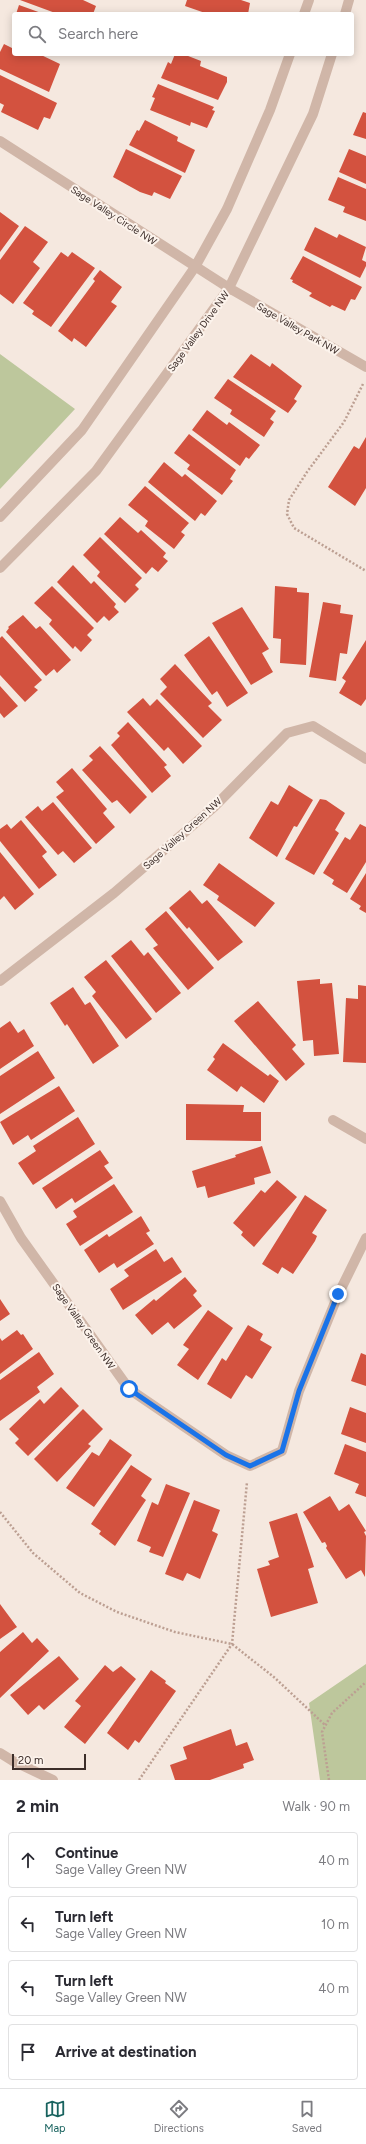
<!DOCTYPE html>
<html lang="en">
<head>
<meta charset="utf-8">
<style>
  body { margin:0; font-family:Figtree,sans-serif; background:#f2f2f3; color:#2b2b33 }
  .scale { position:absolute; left:12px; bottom:10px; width:74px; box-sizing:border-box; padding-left:4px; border:2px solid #3c2d29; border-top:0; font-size:11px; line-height:14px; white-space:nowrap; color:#3c2d29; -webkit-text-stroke:3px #fcf3ec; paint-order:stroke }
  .stop { position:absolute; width:12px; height:12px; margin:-9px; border:3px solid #1a73e8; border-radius:50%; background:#fff }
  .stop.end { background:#1a73e8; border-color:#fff; box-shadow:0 1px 4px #0008 }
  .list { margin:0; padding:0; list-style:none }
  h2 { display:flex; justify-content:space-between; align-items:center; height:52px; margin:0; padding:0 16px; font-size:17px }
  h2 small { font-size:13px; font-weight:400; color:#7c7c81 }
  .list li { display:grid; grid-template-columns:26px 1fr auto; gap:12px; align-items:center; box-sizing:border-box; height:56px; margin:0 8px 8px; padding:0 8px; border:1px solid #e1e1e2; border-radius:4px }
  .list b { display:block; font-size:15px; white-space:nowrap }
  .list p { margin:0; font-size:13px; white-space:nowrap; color:#7c7c81 }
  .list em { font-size:13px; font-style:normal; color:#7c7c81 }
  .icon { flex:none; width:22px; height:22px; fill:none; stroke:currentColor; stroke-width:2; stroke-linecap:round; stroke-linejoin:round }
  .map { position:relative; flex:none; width:366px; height:1780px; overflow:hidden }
  .search { position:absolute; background:#fff; box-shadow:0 2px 10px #0003; left:12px; right:12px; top:12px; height:44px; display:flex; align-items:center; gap:10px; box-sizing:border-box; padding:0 14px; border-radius:4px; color:#7c7c81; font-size:15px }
  .sheet { height:308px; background:#fff }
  nav { display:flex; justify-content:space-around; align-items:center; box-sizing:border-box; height:56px; border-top:1px solid #e1e1e2; background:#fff; font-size:11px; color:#7c7c81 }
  nav a { display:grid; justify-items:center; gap:2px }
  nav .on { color:#19635f }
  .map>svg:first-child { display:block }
  .green { fill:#bdc79c }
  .building { fill:#d3523f }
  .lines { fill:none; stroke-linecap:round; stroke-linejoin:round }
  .path { stroke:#bc9f92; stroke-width:2.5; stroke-dasharray:2 2; stroke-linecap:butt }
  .street { stroke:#d0b6a8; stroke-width:10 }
  .route { stroke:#1a73e8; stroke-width:5 }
  .labels { text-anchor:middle; stroke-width:4; stroke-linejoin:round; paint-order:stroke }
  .street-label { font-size:10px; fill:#3c2d29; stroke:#fcf3ec }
</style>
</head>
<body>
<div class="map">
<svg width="366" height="1780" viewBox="0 0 366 1780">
  <rect width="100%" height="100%" fill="#f5e8df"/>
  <path class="green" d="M0,354l75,55 -75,80z
    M366,1664v116h-46l-11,-77z"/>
  <path class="building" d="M20,0h63l13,6 -3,8h-35z
    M187,0h54l9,3 -2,11h-40l-23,-8z
    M19,5l25,9h-28z
    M4,44l10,5v5h25l21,10 -11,28 -49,-23v-17z
    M175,54h8l18,7 -1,5 27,11v5l-9,18 -57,-22 7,-16 3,2z
    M0,75l57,28 -7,16 -6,-2 -6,13 -37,-18 3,-7 -4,-2z
    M158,84l56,23 -2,3 3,1 -8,17 -16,-6 -1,4 -40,-16 5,-12 -3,-1z
    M363,112l3,1v26l-13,-4z
    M145,120l33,17 -1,4 18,9 -10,23 -56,-28 8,-15 2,1z
    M126,149l56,27 -12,23 -16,-7 -2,4 -12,-4 -27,-15z
    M349,149l17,7v28l-27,-12z
    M338,177l28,12v32l-23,-9 2,-5 -17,-7z
    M0,212l19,14 -19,26z
    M25,226l23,16 -15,20 7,6 -27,36 -13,-10v-34z
    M315,227l22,11 2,-4 27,13 -4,13 4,2v4l-6,12 -56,-28z
    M61,252l7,5 4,-5 23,16 -44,59 -19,-13 2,-3 -11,-8z
    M303,256l59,31 -7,13 -4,-1 -6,12 -13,-6 -2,2 -21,-11 3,-3 -20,-11 1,-2 -3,-1z
    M100,270l22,17 -11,15 6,4 -31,41 -12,-9 -2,4 -14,-11 37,-50 -2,-2z
    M251,354l19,13 2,-4 30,23 -8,13 3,2 -9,12 -55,-36z
    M228,379l48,32 -6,8 4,3 -10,15 -34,-23 2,-4 -18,-12z
    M207,410l20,15 2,-3 31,23 -11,14 -3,-2 -6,9 -48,-36z
    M189,434l47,36 -6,9 3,2 -11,14 -35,-26 3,-4 -16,-12z
    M366,437v51l-11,18 -27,-19 26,-41 5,3z
    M164,462l18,15 3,-3 32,27 -12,15 -4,-3 -6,8 -47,-39z
    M145,486l44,37 -8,9 4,3 -11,14 -29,-23 3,-5 -20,-16z
    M120,517l18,16 3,-3 25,23 -3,4 5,4 -10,11 -6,-5 -6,7 -42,-40z
    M100,537l42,41 -7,7 4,4 -14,14 -28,-27 3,-4 -17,-17z
    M73,565l18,19 3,-3 22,23 -2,3 5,5 -10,9 -5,-5 -7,7 -40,-41z
    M52,586l42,42 -7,7 5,5 -11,12 -6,-6 -2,3 -24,-25 3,-4 -18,-17z
    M275,586l22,2v4l12,1 -3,72 -26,-2 1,-24 -8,-1z
    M323,602l18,3 -1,8 13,2 -6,39 -7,-1 -4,28 -27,-4z
    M242,607l27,42 -7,4 11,19 -22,13 -39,-62z
    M23,615l13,14 4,-3 31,34 -14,13 -3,-4 -8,7 -40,-44 3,-4 -1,-1z
    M2,636l40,44 -8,7 4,3 -13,12 -25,-27v-37z
    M209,636l39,57 -21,14 -10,-16 -5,4 -28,-40z
    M366,640v59l-5,7 -22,-13 7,-12 -4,-3z
    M175,664l37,39 -4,3 14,14 -19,18 -43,-44 7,-7 -7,-8z
    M0,686l18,20 -14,12 -4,-5z
    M143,698l7,8 7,-7 45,47 -19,18 -15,-17 -4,4 -37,-39z
    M128,722l39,43 -3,2 7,9 -19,17 -41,-48 9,-9 -3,-3z
    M100,746l47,51 -17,17 -13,-14 -5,3 -30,-33 11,-10 -4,-4z
    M72,768l35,41 -4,4 12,14 -19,17 -40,-47 8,-6 -8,-9z
    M289,785l24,15 -16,27 -3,-1 -17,31 -28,-19 22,-37 7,4z
    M320,799l6,1 19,13 -10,17 4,3 -25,42 -29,-16z
    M53,802l39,46 -18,15 -11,-12 -5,4 -33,-38 13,-11 4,5z
    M21,820l26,32 -5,4 15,19 -18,14 -39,-48v-12l7,-5 4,5z
    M360,824l6,3v35l-19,31 -15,-9 2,-4 -11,-7 22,-36 5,3z
    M0,852l34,42 -19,16 -11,-14 -4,4z
    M219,863l56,40 -20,24 -38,-27 2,-4 -16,-11z
    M366,873v40l-7,-4 2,-3 -11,-7z
    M190,890l12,14 5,-4 36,42 -25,19 -29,-34 -2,2 -18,-21z
    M166,911l48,57 -26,22 -35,-42 5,-3 -13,-16z
    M131,940l13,16 4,-4 33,41 -25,20 -45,-57z
    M106,960l46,59 -26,20 -34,-43 4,-4 -12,-15z
    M320,979v5l12,-1 7,71 -25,2 -1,-16 -10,1 -6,-60z
    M358,985l8,1v77l-23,-1 3,-64 12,1z
    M73,987l12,18 5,-3 29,44 -26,18 -26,-40 -2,2 -15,-23z
    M258,1001l38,44 -4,4 13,15 -19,17 -52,-60z
    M10,1021l8,12 6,-4 10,17 -34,23v-41z
    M223,1043l45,33 2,-2 9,7 -15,22 -23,-17 -4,6 -30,-22 8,-11 -2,-2z
    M38,1051l17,27 -55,36v-38z
    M59,1086l16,25 -44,29 -3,-5 -15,10 -13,-23z
    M186,1104l58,1 -1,7h18v29l-75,-1z
    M78,1117l17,27 -62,41 -15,-22 18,-12 -3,-5z
    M262,1146l9,27 -17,5 1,6 -47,14 -3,-12 -8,2 -5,-17 44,-14 -1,-2z
    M100,1150l9,13 -5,3 9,12 -38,25 -3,-5 -16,11 -14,-21z
    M277,1180l20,17 -43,50 -13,-12 2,-3 -10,-9 28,-33 4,3z
    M114,1184l19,28 -53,34 -14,-22 11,-7 -4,-6z
    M305,1195l22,15 -15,23 5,3 -2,5 -22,33 -11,-7 -4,7 -16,-10z
    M141,1216l9,15 -4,2 8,11 -37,24 -3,-5 -15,10 -15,-23 23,-16 2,3z
    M156,1249l8,13 8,-5 10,15 -59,38 -13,-21 19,-13 -5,-6z
    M185,1277l12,14 -4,4 9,11 -28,23 -6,-7 -16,13 -17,-20 19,-16 2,2z
    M0,1299l10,15 -10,7z
    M208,1310l25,18 -35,52 -21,-15 12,-16 -6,-4z
    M248,1325l15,9 -3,6 12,7 -20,32 -6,-4 -15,24 -24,-15 15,-26 4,3z
    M17,1330l4,5 2,-1 10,15 -33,25v-36l2,3z
    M39,1352l15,22 -17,13 3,5 -40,29v-41z
    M361,1353l5,2v31l-15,-5z
    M61,1387l18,19 -51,50 -13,-13 4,-4 -10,-10 31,-30 4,5z
    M350,1407l16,6v30l-25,-9z
    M83,1409l20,20 -15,15 3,2 -34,36 -23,-23z
    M110,1439l22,16 -38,52 -28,-19 26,-36 7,4z
    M345,1444l21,8v45l-11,-4 4,-9 -25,-10z
    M131,1465l21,14 -11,17 5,4 -31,46 -16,-12 2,-3 -10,-7z
    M166,1484l24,9 -27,64 -14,-5 2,-5 -14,-6 15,-39 6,3z
    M330,1496l9,15 10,-7 17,27 -2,1 2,4 -1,41 -4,-7 -15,9 -20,-31 1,-2 -2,-4 -3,1 -19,-31z
    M194,1500l26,10 -8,21 6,3 -18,45 -13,-6 -4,8 -18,-7z
    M297,1513l17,54 -6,2 10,34 -47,14 -14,-48 13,-4 -2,-4 11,-4 -10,-35z
    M0,1604l17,23 -17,12z
    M23,1632l9,11 5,-5 12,13 -49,47v-46z
    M59,1656l20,23 -35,31 -5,-5 -11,10 -18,-20z
    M105,1665l8,7 8,-6 15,13 -51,65 -21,-17 17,-21 -6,-5z
    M151,1670l15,11 -1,2 11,8 -37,52 -4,-3 -7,10 -21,-17z
    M231,1729l5,17 11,-4 7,18 -11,4 1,4 -34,12h-35l-5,-15 17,-6 -4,-12z"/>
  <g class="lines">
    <path class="path" d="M363,384l-19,38 -37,50 -18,28 -2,14 7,14 72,43
      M0,1512l33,41 47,40 37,19 58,20 57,12 43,34 50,47
      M139,1780l93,-136 15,-162
      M329,1780l-7,-48 10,-19 34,-31"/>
    <path class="street" d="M304,14l5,-14
      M345,14l4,-14
      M0,141l229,147 137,79
      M0,517l82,-87 113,-163 32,-58 43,-99 20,-56
      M0,568l96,-97 133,-183 84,-174 19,-60
      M0,981l114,-88 100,-86 73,-74 26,-7 53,33
      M333,1120l33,19
      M0,1201l21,37 108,151 97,66 24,11 32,-15 17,-60 39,-96 28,-57
      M0,1753l13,8 40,19"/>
  </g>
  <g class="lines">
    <path class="route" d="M129,1389l97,66 24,11 32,-15 17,-60 39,-97"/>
  </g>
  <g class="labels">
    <g class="street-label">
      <text transform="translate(114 215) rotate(33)" y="4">Sage Valley Circle NW</text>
      <text transform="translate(298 328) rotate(30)" y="4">Sage Valley Park NW</text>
      <text transform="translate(198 331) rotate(-54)" y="4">Sage Valley Drive NW</text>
      <text transform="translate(182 833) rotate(-42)" y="4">Sage Valley Green NW</text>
      <text transform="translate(84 1326) rotate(55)" y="4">Sage Valley Green NW</text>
    </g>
  </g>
</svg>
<div class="scale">20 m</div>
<div class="stop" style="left:129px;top:1389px"></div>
<div class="stop end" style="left:338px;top:1294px"></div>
<div class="search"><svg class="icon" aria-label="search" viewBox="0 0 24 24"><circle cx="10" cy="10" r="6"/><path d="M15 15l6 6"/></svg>Search here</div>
</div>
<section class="sheet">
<h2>2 min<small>Walk · 90 m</small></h2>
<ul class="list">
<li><svg class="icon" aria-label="ahead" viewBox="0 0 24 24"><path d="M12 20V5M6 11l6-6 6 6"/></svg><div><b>Continue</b><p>Sage Valley Green NW</p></div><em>40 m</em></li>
<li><svg class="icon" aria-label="left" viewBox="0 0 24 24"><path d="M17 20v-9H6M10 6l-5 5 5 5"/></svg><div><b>Turn left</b><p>Sage Valley Green NW</p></div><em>10 m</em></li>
<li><svg class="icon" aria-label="left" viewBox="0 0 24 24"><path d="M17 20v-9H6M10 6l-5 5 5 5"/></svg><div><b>Turn left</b><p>Sage Valley Green NW</p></div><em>40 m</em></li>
<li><svg class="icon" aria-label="arrive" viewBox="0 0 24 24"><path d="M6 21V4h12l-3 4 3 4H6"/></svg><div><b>Arrive at destination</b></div></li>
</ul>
</section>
<nav>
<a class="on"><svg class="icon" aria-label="map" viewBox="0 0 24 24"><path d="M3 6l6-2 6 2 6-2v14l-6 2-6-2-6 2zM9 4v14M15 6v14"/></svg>Map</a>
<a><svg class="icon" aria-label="directions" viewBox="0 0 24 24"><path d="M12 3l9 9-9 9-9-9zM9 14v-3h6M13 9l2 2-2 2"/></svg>Directions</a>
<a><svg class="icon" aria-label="saved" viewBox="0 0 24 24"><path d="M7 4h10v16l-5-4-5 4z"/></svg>Saved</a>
</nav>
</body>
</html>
